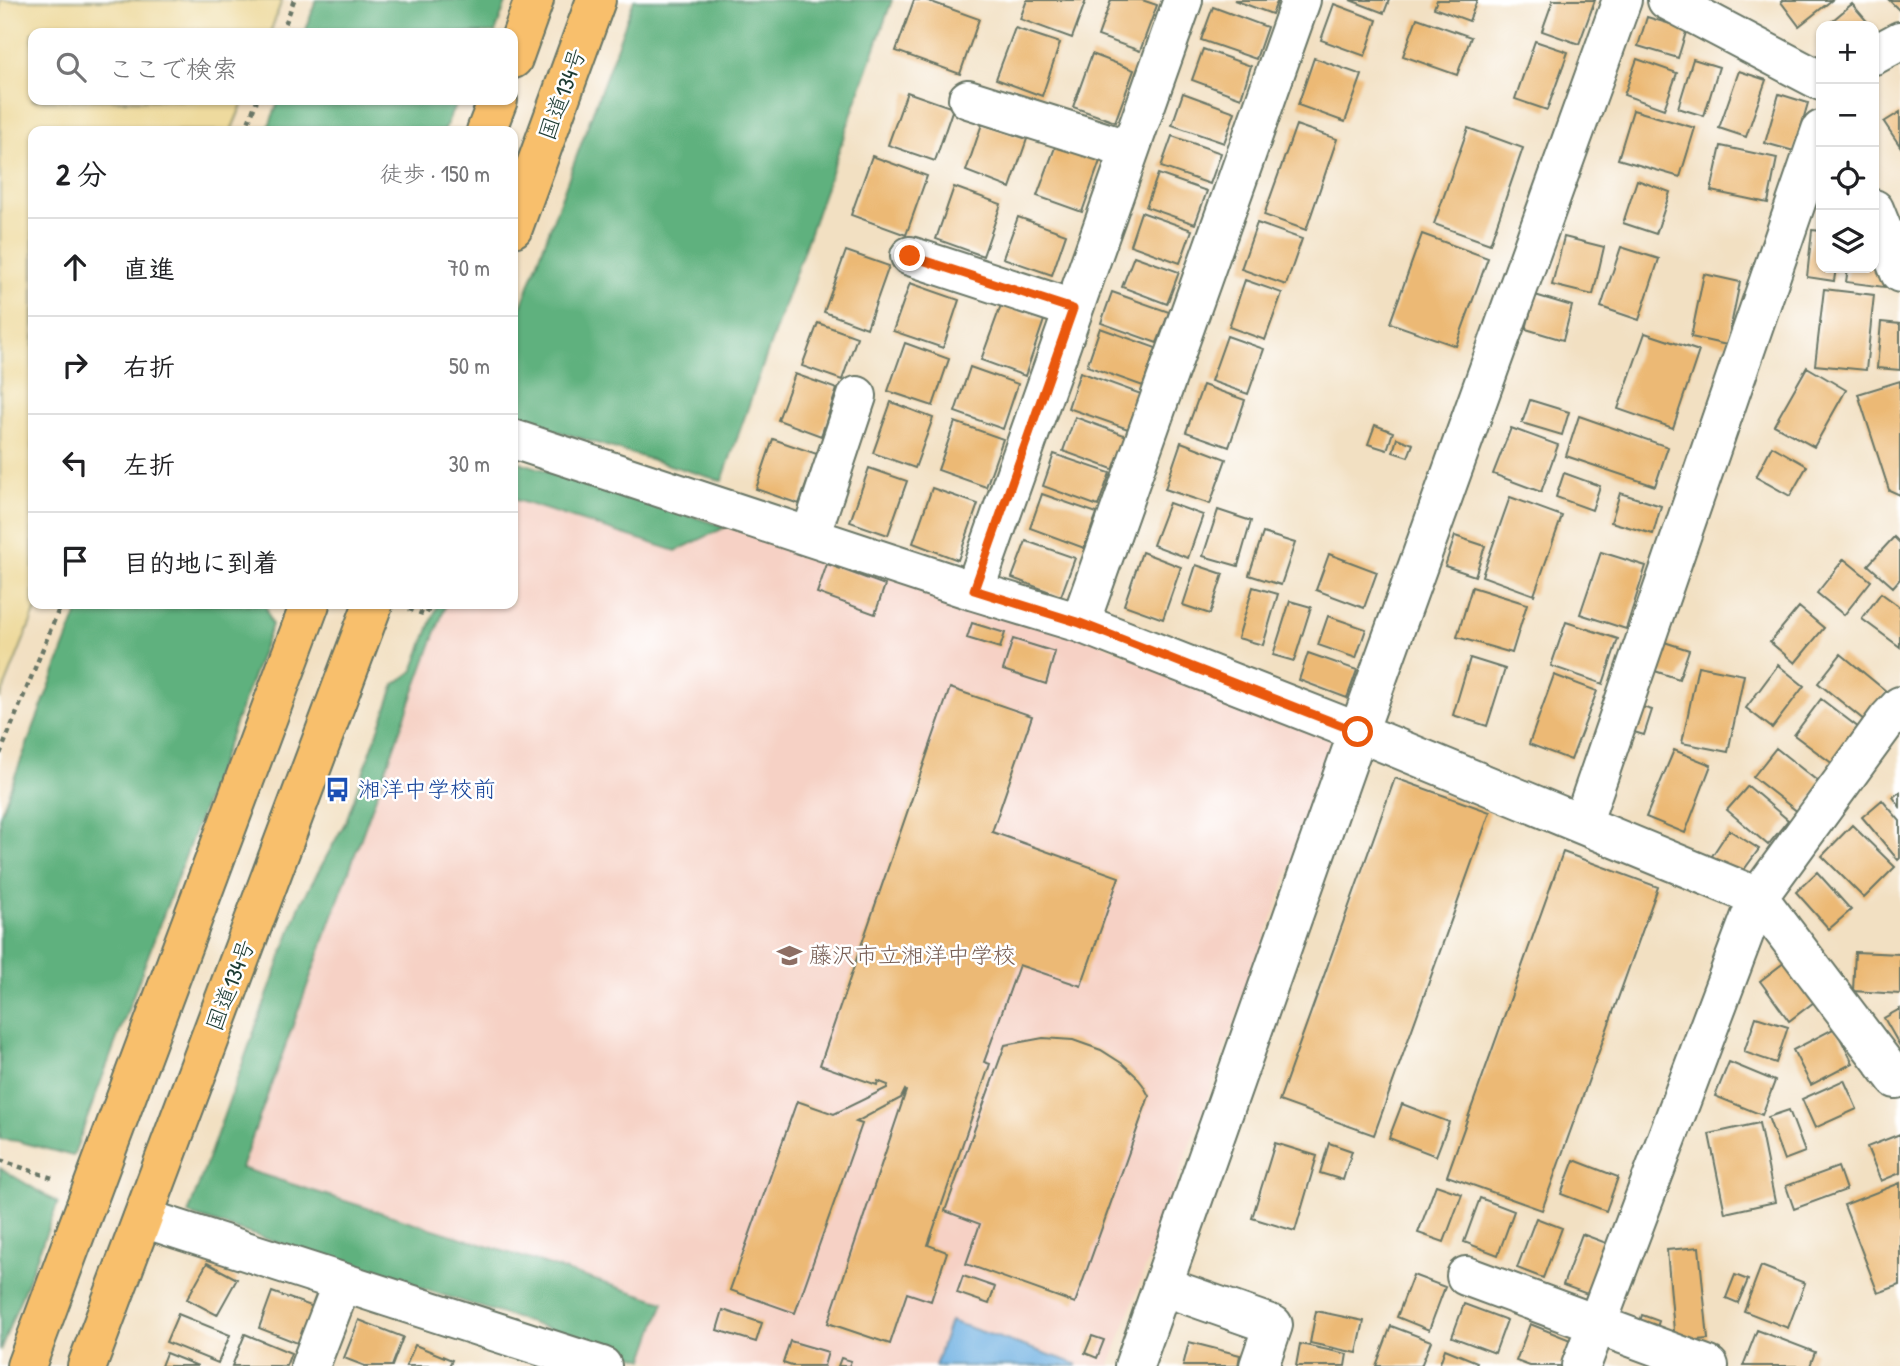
<!DOCTYPE html>
<html lang="ja">
<head>
<meta charset="utf-8">
<style>
  body { margin:0; font-family:"Patrick Hand","Klee One",sans-serif; background:#f2f2f2; color:#202124 }
  .controls { position:absolute; right:21px; top:21px; display:grid; overflow:hidden; border-radius:14px; box-shadow:0 2px 5px #0004 }
  .controls button { width:63px; height:63px; display:grid; place-items:center; padding:0; border:0; border-bottom:2px solid #e0e0e0; background:#fff; color:#202124; font:35px sans-serif }
  .stop { position:absolute; width:21px; height:21px; margin:-16px; border:5px solid #ea580c; border-radius:50%; background:#fff }
  .stop.end { background:#ea580c; border-color:#fff; box-shadow:0 2px 7px #0008 }
  .list { margin:0; padding:0; list-style:none }
  h2 { display:flex; justify-content:space-between; align-items:center; height:91px; margin:0; padding:0 28px; font-size:30px }
  h2 small { font-size:23px; font-weight:400; color:#757577 }
  .list li { display:grid; grid-template-columns:46px 1fr auto; gap:21px; align-items:center; box-sizing:border-box; height:98px; padding:0 28px; border-top:2px solid #e0e0e0 }
  .list b { display:block; font-size:26px; white-space:nowrap }
  .list em { font-size:23px; font-style:normal; color:#757577 }
  .icon { flex:none; width:38px; height:38px; fill:none; stroke:currentColor; stroke-width:2; stroke-linecap:round; stroke-linejoin:round }
  .map { position:relative; flex:none; width:1900px; height:1366px; overflow:hidden }
  .search { position:absolute; background:#fff; box-shadow:0 2px 5px #0004; left:28px; top:28px; width:490px; height:77px; display:flex; align-items:center; gap:18px; box-sizing:border-box; padding:0 24px; border-radius:14px; color:#757577; font-size:26px }
  .panel { position:absolute; background:#fff; box-shadow:0 2px 5px #0004; left:28px; top:126px; width:490px; height:483px; border-radius:14px }
  .map>svg:first-child { display:block }
  .built { fill:#f6d1c5 }
  .forest { fill:#5fb17e; stroke:#3f7759; stroke-width:2 }
  .sand { fill:#eeda9e; stroke:#868c69; stroke-width:2 }
  .water { fill:#6cafe1; stroke:#46768a; stroke-width:2 }
  .building { fill:#ecb974 }
  .lines { fill:none; stroke-linecap:round; stroke-linejoin:round }
  .minor-casing { stroke:#697666; stroke-width:42 }
  .highway-casing { stroke:#697666; stroke-width:42 }
  .path { stroke:#697666; stroke-width:4.5; stroke-dasharray:5 5; stroke-linecap:butt }
  .minor { stroke:#fff; stroke-width:38 }
  .highway { stroke:#f8bf6c; stroke-width:38 }
  .route { stroke:#ea580c; stroke-width:9 }
  .labels { text-anchor:middle; stroke-width:5; stroke-linejoin:round; paint-order:stroke }
  .street-label { font-size:23px; fill:#1f3d34; stroke:#fff }
  .transit-label { font-size:23px; fill:#164399; stroke:#fff; text-anchor:start }
  .education-label { font-size:23px; fill:#785e54; stroke:#fff; text-anchor:start }
</style>
</head>
<body>
<div class="map">
<svg width="1900" height="1366" viewBox="0 0 1900 1366">
  <rect width="100%" height="100%" fill="#fff"/>
  <filter id="ink" filterUnits="userSpaceOnUse"><feTurbulence type="fractalNoise" baseFrequency=".0143" numOctaves="2"/><feDisplacementMap in="SourceGraphic" scale="14" xChannelSelector="R" yChannelSelector="G"/><feConvolveMatrix kernelMatrix="1 2 1 2 8 2 1 2 1" color-interpolation-filters="sRGB"/></filter>
  <filter id="wash" filterUnits="userSpaceOnUse"><feTurbulence type="fractalNoise" baseFrequency=".00686" numOctaves="4" result="noise"/><feDisplacementMap in="SourceGraphic" scale="28" xChannelSelector="R" yChannelSelector="G"/><feGaussianBlur stdDeviation="1.57" result="paint"/><feColorMatrix in="noise" values="0 0 0 0 0 0 0 0 0 0 0 0 0 0 0 0 0 1.4 0 .05"/><feComposite in="paint" operator="in"/></filter>
  <g filter="url(#wash)">
    <rect width="100%" height="100%" fill="#f2e0c2"/>
    <path class="built" d="M513,499l163,52 50,-24 364,112 246,103 -226,624h-446l-20,-7 20,-57 -423,-134 205,-564h67z"/>
    <path class="forest" d="M316,0h191l-12,33h-190z
      M634,0h258l-170,481 -209,-63v-89z
      M279,100h180l-8,14 -7,17h-177z
      M513,460l213,67 -50,24 -163,-52z
      M81,604h184l7,21 -199,531 -56,-15 -17,-2v-324z
      M438,604h8l-205,564 423,134 -20,57 -456,-145 112,-309 46,-84 49,-137 18,-13z
      M0,1168l58,35 -58,148z"/>
    <path class="sand" d="M0,0h282l-12,33h-237v67h211l-13,31h-198v473h5l-38,95z"/>
    <path class="water" d="M950,1321l127,43 -1,2h-141z"/>
    <g id="blocks">
      <path class="building" d="M914,0h12l53,19 -19,55 -64,-23z
        M1027,0h59l-14,38 -52,-19z
        M1111,0h31l15,5 -17,46 -42,-15z
        M1234,0h44l-6,14z
        M1350,0h39l-5,13z
        M1437,0h40l-8,21 -35,-13z
        M1553,0h42l-16,44 -37,-13z
        M1784,0h48l-33,26 -18,-24z
        M1889,0h11v11z
        M1334,4l43,16 -12,36 -44,-16z
        M1852,4l19,22h-45z
        M1213,7l54,20 -11,32 -55,-19z
        M1647,17l40,12 -9,29 -40,-12z
        M1417,18l54,19 -14,38 -54,-19z
        M1015,28l45,15 -18,53 -46,-17z
        M1535,41l33,11 -21,58 -32,-11z
        M1203,49l48,17 -10,32 -49,-18z
        M1092,54l42,16 -19,52 -42,-15z
        M1314,58l48,17 -17,47 -47,-17z
        M1637,59l40,14 -13,36 -40,-14z
        M1693,59l26,8 -15,49 -26,-8z
        M1739,71l27,9 -20,57 -27,-9z
        M907,92l46,16 -18,53 -47,-16z
        M1183,93l52,19 -11,31 -52,-18z
        M1779,94l29,9 -14,48 -29,-8z
        M1633,110l62,18 -15,49 -62,-18z
        M1900,112v34l-16,-24z
        M982,124l45,15 -17,49 -44,-17z
        M1296,125l41,14 -31,91 -42,-15z
        M1468,128l55,20 -33,96 -56,-20z
        M1172,136l49,17 -11,31 -49,-17z
        M1057,142l44,16 -19,54 -45,-16z
        M1721,146l56,12 -9,45 -57,-12z
        M872,156l55,20 -21,59 -55,-20z
        M1158,174l49,17 -12,33 -49,-17z
        M1637,180l33,12 -14,42 -33,-11z
        M1820,184h1v23l-5,-1z
        M954,187l47,17 -18,52 -47,-17z
        M1141,212l51,18 -12,33 -50,-18z
        M1018,217l48,17 -14,41 -49,-17z
        M1257,223l45,16 -16,46 -45,-16z
        M1812,230l9,1v37h15l-2,13 -27,-4z
        M1422,234l66,24 -32,88 -66,-23z
        M1564,237l40,10 -11,48 -41,-10z
        M1621,247l38,12 -20,61 -38,-13z
        M846,251l43,15 -22,62 -43,-16z
        M1874,253l14,2 -4,32 -38,-5 2,-14h26z
        M1134,256l45,16 -12,32 -45,-17z
        M1704,274l36,8 -13,63 -36,-8z
        M1245,280l37,13 -17,47 -36,-13z
        M910,283l49,17 -16,48 -50,-17z
        M1824,289l50,6 -8,75 -51,-5z
        M1112,292l57,20 -12,31 -56,-20z
        M1535,295l37,11 -9,34 -37,-11z
        M1001,305l43,15 -19,56 -44,-16z
        M1881,322l19,2v46l-23,-2z
        M818,323l39,14 -15,43 -40,-14z
        M1100,328l56,20 -13,38 -56,-20z
        M1645,333l54,18 -26,77 -55,-19z
        M1227,336l37,13 -16,45 -37,-13z
        M905,343l44,16 -16,47 -45,-15z
        M970,367l48,17 -15,45 -48,-17z
        M1807,367l39,23 -32,57 -40,-22z
        M1080,372l61,22 -13,35 -60,-21z
        M795,374l42,15 -16,47 -43,-16z
        M1900,381v114l-11,-5 -31,-96z
        M1203,385l42,15 -16,47 -43,-15z
        M1530,400l39,12 -7,23 -40,-12z
        M891,402l42,16 -18,50 -42,-15z
        M1579,416l89,31 -13,39 -89,-30z
        M1075,417l52,19 -12,34 -52,-19z
        M955,422l48,17 -17,48 -48,-17z
        M1375,425l18,7 -6,18 -19,-6z
        M1511,428l47,17 -17,47 -48,-18z
        M1397,438l16,6 -5,13 -15,-5z
        M773,439l44,15 -18,50 -43,-15z
        M1181,442l45,17 -16,45 -45,-15z
        M1772,446l35,20 -17,30 -34,-19z
        M1054,454l56,19 -12,33 -55,-20z
        M869,468l38,13 -19,54 -38,-13z
        M1564,473l36,13 -8,24 -36,-13z
        M932,488l46,16 -20,56 -45,-17z
        M1620,493l41,13 -8,28 -42,-12z
        M1042,494l55,19 -13,35 -54,-20z
        M1510,497l52,19 -28,79 -52,-19z
        M1169,503l34,12 -15,43 -35,-13z
        M1218,510l33,11 -13,45 -35,-10z
        M1263,533l32,10 -14,42 -32,-10z
        M1455,536l30,10 -10,30 -30,-10z
        M1894,537l6,6v36l-7,8 -25,-22z
        M1026,541l49,17 -14,38 -49,-18z
        M1142,552l39,15 -18,52 -39,-14z
        M1601,552l45,14 -20,63 -46,-15z
        M1329,554l48,18 -13,36 -48,-18z
        M1844,559l27,22 -27,34 -27,-22z
        M827,564l58,21 -10,29 -58,-21z
        M1196,565l27,9 -13,40 -27,-9z
        M1253,587l25,7 -15,51 -25,-7z
        M1472,587l55,17 -15,49 -55,-16z
        M1881,593l19,14v40l-38,-28z
        M1290,601l21,6 -17,54 -21,-6z
        M1799,607l25,21 -29,35 -25,-21z
        M1328,616l38,13 -10,29 -38,-13z
        M1566,622l52,17 -15,45 -52,-18z
        M972,623l33,10 -5,15 -33,-10z
        M1013,639l42,13 -9,32 -43,-14z
        M1658,640l31,10 -10,29 -30,-10z
        M1308,653l49,17 -10,28 -48,-18z
        M1841,654l46,38 -23,28 -46,-37z
        M1470,658l35,11 -18,57 -34,-11z
        M1778,665l26,21 -32,42 -26,-20z
        M1698,666l46,9 -16,77 -46,-9z
        M1554,675l43,16 -26,69 -42,-16z
        M950,688l82,28 -40,116 127,45 -38,109 -62,-21 -35,97 6,2 -62,181 19,7 -16,49 -24,-8 -17,51 -62,-21 78,-232 -1,-1 -4,8 -45,24 6,2 -67,189 -65,-23 67,-189 37,13 53,-26 1,-3 -10,-4 -1,4 -57,-20z
        M1821,699l38,29 -26,36 -39,-29z
        M1632,704l20,6 -8,25 -20,-6z
        M1776,748l45,36 -23,28 -45,-35z
        M1674,750l37,15 -26,68 -39,-16z
        M1395,778l95,34 -116,323 -95,-34z
        M1748,786l40,34 -20,25 -41,-35z
        M1900,792v15l-7,-10z
        M1882,800l18,21v37l-2,2 -36,-43z
        M1852,825l43,42 -31,31 -42,-42z
        M1729,830l30,19 -21,29 -28,-19z
        M1563,852l95,35 -116,323 -95,-34z
        M1817,872l34,38 -22,19 -33,-37z
        M1855,952l45,2v40l-47,-3z
        M1785,962l29,40 -25,19 -29,-40z
        M1900,1009v37l-16,-28z
        M1756,1017l32,10 -12,36 -32,-11z
        M1835,1028l18,35 -42,22 -18,-35z
        M1043,1038l30,2 28,10 22,14 12,11 8,10 6,11 -74,207 -109,-39 14,-40 -35,-13 60,-166z
        M1729,1062l46,19 -13,34 -47,-19z
        M1844,1080l13,29 -42,19 -13,-29z
        M1402,1104l47,18 -13,34 -47,-18z
        M1789,1110l16,42 -21,8 -16,-43z
        M1759,1123l16,79 -50,11 -16,-79z
        M1900,1134v39l-19,8 -14,-34z
        M1275,1143l42,13 -22,75 -43,-13z
        M1329,1143l23,8 -9,29 -23,-7z
        M1574,1160l44,17 -12,34 -45,-17z
        M1838,1167l8,23 -52,19 -8,-23z
        M1900,1183v102l-22,8 -34,-88z
        M1436,1185l26,9 -18,48 -26,-9z
        M1480,1198l34,13 -16,44 -34,-13z
        M1536,1218l26,10 -19,50 -26,-10z
        M1582,1234l27,10 -19,51 -27,-10z
        M1699,1247l9,92 -33,3 -8,-92z
        M207,1263l30,16 -20,36 -30,-16z
        M1761,1266l44,17 -17,45 -44,-17z
        M1413,1275l32,12 -16,43 -32,-13z
        M1735,1275l13,5 -10,23 -12,-5z
        M963,1276l32,11 -6,17 -32,-11z
        M272,1292l42,15 -14,37 -41,-16z
        M1464,1304l43,16 -12,33 -43,-16z
        M723,1310l39,13 -6,19 -39,-12z
        M1316,1311l48,10 -7,32 -47,-10z
        M178,1314l52,21 -12,28 -52,-21z
        M1642,1315l17,6 -5,15 -17,-5z
        M359,1320l44,17 -11,29h-27l-21,-8z
        M1530,1324l43,17 -9,25h-34l-14,-5z
        M1391,1326l40,15 -10,25h-45z
        M1757,1330l58,22 -5,14h-67z
        M245,1334l46,19 -5,13h-54z
        M1092,1336l12,4 -7,18 -12,-5z
        M790,1341l38,11 -4,14h-32l-9,-3z
        M1189,1342l51,13 -2,11h-55z
        M1300,1344l47,10 -2,12h-49z
        M415,1345l37,15 -3,6h-43z
        M1445,1349l32,13 -2,4h-36z
        M166,1353l32,13h-37z
        M841,1358l10,3 -2,5h-11z"/>
    </g>
  </g>
  <g filter="url(#ink)">
    <use href="#blocks" fill-opacity="0" stroke="#697666" stroke-width="2"/>
    <g class="lines">
      <defs>
        <path id="minor" d="M1667,0l154,81
          M1874,55l26,-14
          M968,99l162,51
          M1874,209l26,64
          M910,256l163,53
          M513,439l461,152 106,32 278,109 400,165 138,182
          M810,537l47,-141
          M974,591l209,-591
          M1080,623l221,-623
          M1582,824l239,-694
          M143,1218l459,148
          M1466,1276l243,90
          M1162,1286l111,39 -14,41
          M310,1366l32,-83
          M1134,1366l224,-634 264,-732
          M1581,1366l177,-469 130,-178 12,-13"/>
        <path id="highway" d="M513,59l21,-59
          M486,131l12,-31
          M513,228l83,-228
          M26,1366l284,-762
          M87,1366l286,-762"/>
      </defs>
      <use href="#minor" class="minor-casing"/>
      <use href="#highway" class="highway-casing"/>
      <path class="path" d="M282,33l12,-33
        M245,131l12,-31
        M409,609l17,6 5,-11
        M0,754l61,-150
        M0,1160l55,19"/>
      <use href="#minor" class="minor"/>
      <use href="#highway" class="highway"/>
    </g>
  </g>
  <g class="lines" filter="url(#ink)">
    <path class="route" d="M910,256l163,53 -99,281 106,33 278,109"/>
  </g>
  <defs>
    <symbol id="bus-bare" viewBox="-9 -9 18 18"><path d="M-5-6H5V4H4V6H2V4H-2V6H-4V4H-5ZM-3.5-4V0h7V-4ZM-3.5 1.2v1.5H-2V1.2ZM2 1.2v1.5H3.5V1.2Z" fill="#1a4fb4" stroke="#fff" stroke-width="2.5" paint-order="stroke"/></symbol>
    <symbol id="school-bare" viewBox="-9 -9 18 18"><path d="M0-5L7-2L0 1L-7-2ZM-4 1L0 2.5L4 1V4Q0 6-4 4Z" fill="#8d6e63" stroke="#fff" stroke-width="2.5" paint-order="stroke"/></symbol>
  </defs>
  <g fill-rule="evenodd">
    <use href="#bus-bare" x="320" y="772" width="35" height="35"/>
    <use href="#school-bare" x="772" y="938" width="35" height="35"/>
  </g>
  <g class="labels">
    <g class="street-label">
      <text transform="translate(562 94) rotate(-70)" y="8">国道134号</text>
      <text transform="translate(230 985) rotate(-69)" y="8">国道134号</text>
    </g>
    <g class="transit-label">
      <text x="358" y="797">湘洋中学校前</text>
    </g>
    <g class="education-label">
      <text x="809" y="963">藤沢市立湘洋中学校</text>
    </g>
  </g>
</svg>
<div class="controls">
<button>+</button>
<button>−</button>
<button><svg class="icon" aria-label="locate" viewBox="0 0 24 24"><circle cx="12" cy="12" r="6"/><path d="M12 2v4M12 18v4M2 12h4M18 12h4"/></svg></button>
<button><svg class="icon" aria-label="layers" viewBox="0 0 24 24"><path d="M12 4l9 5-9 5-9-5zM3 14l9 5 9-5"/></svg></button>
</div>
<div class="stop" style="left:1358px;top:732px"></div>
<div class="stop end" style="left:910px;top:256px"></div>
<div class="search"><svg class="icon" aria-label="search" viewBox="0 0 24 24"><circle cx="10" cy="10" r="6"/><path d="M15 15l6 6"/></svg>ここで検索</div>
<section class="panel">
<h2>2 分<small>徒歩 · 150 m</small></h2>
<ul class="list">
<li><svg class="icon" aria-label="ahead" viewBox="0 0 24 24"><path d="M12 20V5M6 11l6-6 6 6"/></svg><div><b>直進</b></div><em>70 m</em></li>
<li><svg class="icon" aria-label="right" viewBox="0 0 24 24"><path d="M7 20v-9h11M14 6l5 5-5 5"/></svg><div><b>右折</b></div><em>50 m</em></li>
<li><svg class="icon" aria-label="left" viewBox="0 0 24 24"><path d="M17 20v-9H6M10 6l-5 5 5 5"/></svg><div><b>左折</b></div><em>30 m</em></li>
<li><svg class="icon" aria-label="arrive" viewBox="0 0 24 24"><path d="M6 21V4h12l-3 4 3 4H6"/></svg><div><b>目的地に到着</b></div></li>
</ul>
</section>
</div>
</body>
</html>
